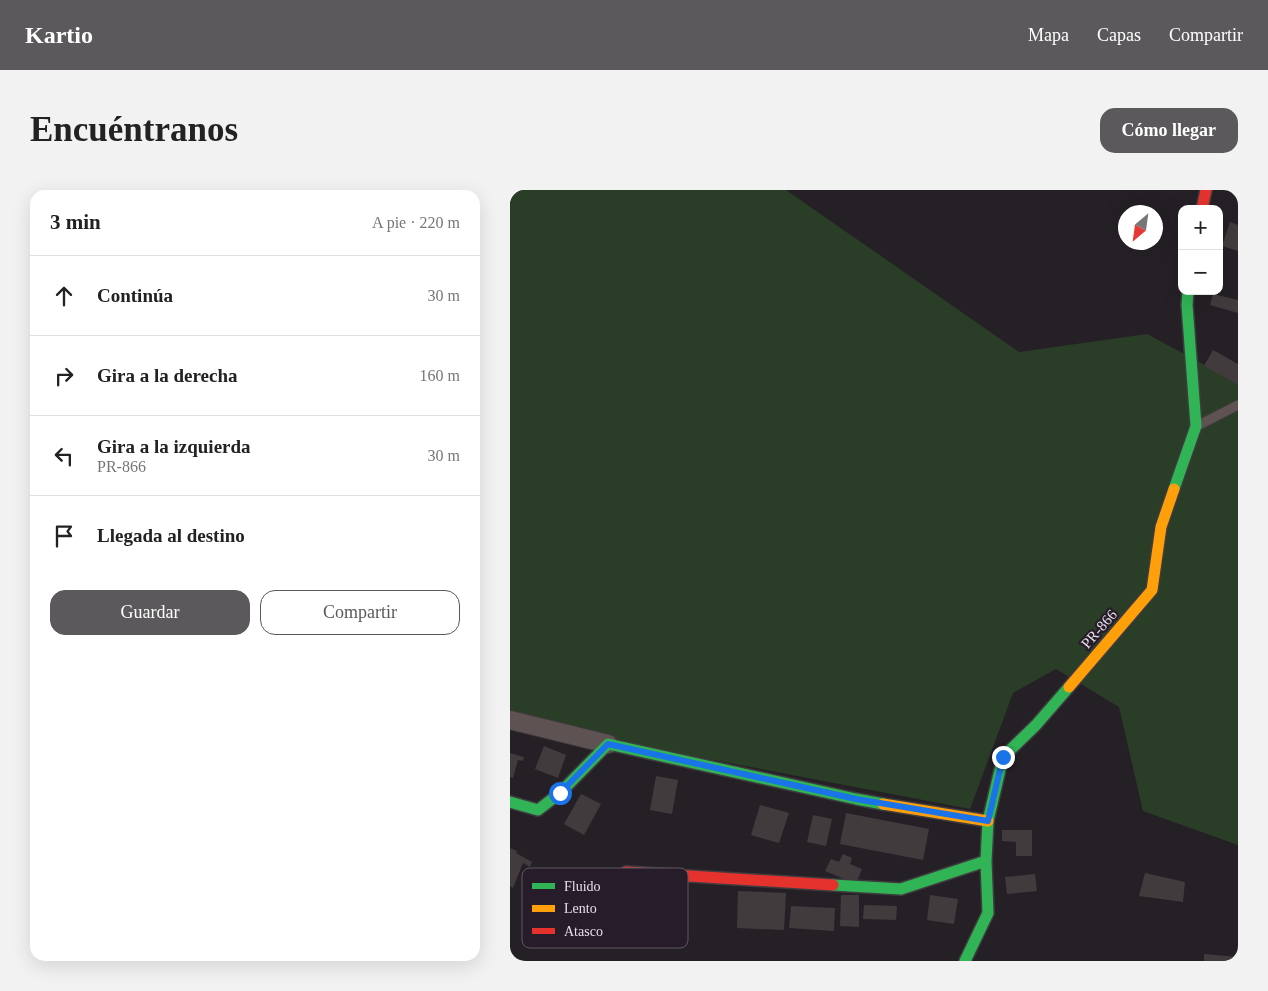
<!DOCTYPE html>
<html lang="es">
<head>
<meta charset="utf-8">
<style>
  body { margin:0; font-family:Georgia,serif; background:#f2f2f2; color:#222 }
  .controls { position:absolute; right:15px; top:15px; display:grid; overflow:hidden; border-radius:10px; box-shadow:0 5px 20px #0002 }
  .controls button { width:45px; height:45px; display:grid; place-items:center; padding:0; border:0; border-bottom:1px solid #e0e0e0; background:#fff; color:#222; font:25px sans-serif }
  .compass { position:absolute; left:608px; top:15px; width:45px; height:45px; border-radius:50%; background:#fff; box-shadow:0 5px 20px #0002; rotate:209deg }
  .stop { position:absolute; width:15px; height:15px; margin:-11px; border:4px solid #1a73e8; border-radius:50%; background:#fff }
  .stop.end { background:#1a73e8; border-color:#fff; box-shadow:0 1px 5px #0008 }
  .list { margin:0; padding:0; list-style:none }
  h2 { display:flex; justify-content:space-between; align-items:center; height:65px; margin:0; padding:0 20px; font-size:21px }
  h2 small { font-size:16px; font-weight:400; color:#767676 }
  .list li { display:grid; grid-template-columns:32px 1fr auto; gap:15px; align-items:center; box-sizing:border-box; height:80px; padding:0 20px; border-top:1px solid #e0e0e0 }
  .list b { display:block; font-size:19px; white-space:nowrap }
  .list p { margin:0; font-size:16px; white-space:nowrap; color:#767676 }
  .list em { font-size:16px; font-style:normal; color:#767676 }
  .actions { display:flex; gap:10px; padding:15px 20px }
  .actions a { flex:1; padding:11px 0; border:1px solid #5c595c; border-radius:15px; text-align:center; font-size:18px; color:#5c595c }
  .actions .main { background:#5c595c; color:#fff }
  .icon { flex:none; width:28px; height:28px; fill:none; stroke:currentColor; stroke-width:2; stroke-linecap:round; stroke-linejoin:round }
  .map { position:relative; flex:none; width:728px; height:771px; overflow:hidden; border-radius:15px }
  header { display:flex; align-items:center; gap:30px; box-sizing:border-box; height:70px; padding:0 25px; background:#5c595c; color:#fff }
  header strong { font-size:24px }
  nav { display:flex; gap:28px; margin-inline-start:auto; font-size:18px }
  .intro { display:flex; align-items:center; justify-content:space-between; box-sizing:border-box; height:120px; padding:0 30px }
  h1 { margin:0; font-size:35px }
  .button { padding:12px 22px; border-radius:15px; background:#5c595c; color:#fff; font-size:18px; font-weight:700 }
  main { display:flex; gap:30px; padding:0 30px }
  aside { flex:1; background:#fff; border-radius:15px; box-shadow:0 5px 20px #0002 }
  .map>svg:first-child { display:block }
  .green { fill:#2a3d27 }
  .building { fill:#413b3e }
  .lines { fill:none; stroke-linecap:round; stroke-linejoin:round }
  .lane-casing { stroke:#3f3c40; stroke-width:11 }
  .street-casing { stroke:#3f3c40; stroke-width:20 }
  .fast-casing { stroke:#3f3c40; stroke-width:14 }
  .slow-casing { stroke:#3f3c40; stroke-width:14 }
  .jam-casing { stroke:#3f3c40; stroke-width:14 }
  .lane { stroke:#5e5352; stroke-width:9 }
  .street { stroke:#5e5352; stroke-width:18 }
  .fast { stroke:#30b455; stroke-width:11 }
  .slow { stroke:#ff9f0a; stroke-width:11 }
  .jam { stroke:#e5322d; stroke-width:11 }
  .route { stroke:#1a73e8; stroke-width:6 }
  .labels { text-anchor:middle; stroke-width:4.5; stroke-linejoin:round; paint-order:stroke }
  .street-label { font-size:15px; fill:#e6dfe8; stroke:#271c2a }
  .key { fill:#271c2a; stroke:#605663; stroke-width:1 }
  .key-label { font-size:14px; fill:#e6dfe8 }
</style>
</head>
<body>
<header>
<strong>Kartio</strong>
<nav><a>Mapa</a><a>Capas</a><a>Compartir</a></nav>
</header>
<div class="intro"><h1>Encuéntranos</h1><a class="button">Cómo llegar</a></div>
<main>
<aside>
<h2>3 min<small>A pie · 220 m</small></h2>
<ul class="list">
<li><svg class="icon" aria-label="ahead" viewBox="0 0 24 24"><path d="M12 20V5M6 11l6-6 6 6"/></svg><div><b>Continúa</b></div><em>30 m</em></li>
<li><svg class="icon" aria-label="right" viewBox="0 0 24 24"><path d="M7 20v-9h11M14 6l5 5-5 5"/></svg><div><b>Gira a la derecha</b></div><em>160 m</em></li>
<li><svg class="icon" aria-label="left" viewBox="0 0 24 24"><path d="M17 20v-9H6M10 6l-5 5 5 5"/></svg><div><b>Gira a la izquierda</b><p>PR-866</p></div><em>30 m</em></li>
<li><svg class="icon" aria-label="arrive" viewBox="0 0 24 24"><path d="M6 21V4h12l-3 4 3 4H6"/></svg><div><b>Llegada al destino</b></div></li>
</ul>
<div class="actions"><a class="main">Guardar</a><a>Compartir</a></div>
</aside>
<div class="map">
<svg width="728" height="771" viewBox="0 0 728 771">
  <rect width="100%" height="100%" fill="#252026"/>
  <path class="green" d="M0,0h276l233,162 128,-18 91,49v462l-95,-34 -24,-104 -63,-38 -43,24 -43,116 -460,-88z"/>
  <path class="building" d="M720,32l8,3v26l-16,-5z
    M703,104l25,6v13l-28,-8z
    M703,160l25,14v21l-34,-19z
    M34,556l22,9 -8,23 -23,-9z
    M0,563l14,4 -1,4 -5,-1 -5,18 -3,-1z
    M146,586l22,4 -6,34 -22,-4z
    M71,604l20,10 -17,31 -20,-11z
    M250,615l29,8 -10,30 -28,-8z
    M336,623l83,16 -6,31 -83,-16z
    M303,625l19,4 -6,27 -19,-4z
    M492,640h30v26h-16v-14l-14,-1z
    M0,658l7,3 -1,2 16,9 -2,5 -7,-4 -10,25 -3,-2z
    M333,664l9,4 -2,6 12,5 -6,15 -31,-13 6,-12 8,3z
    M635,683l40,9 -2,20 -44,-6z
    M525,684l2,17 -30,3 -2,-17z
    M228,701l48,2 -2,37 -47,-2z
    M331,705h18v32l-19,-1z
    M420,705l28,4 -4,25 -27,-4z
    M354,715l33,1 -1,14 -33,-1z
    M281,716l44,2 -1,23 -45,-3z
    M694,764l34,3v4h-34z"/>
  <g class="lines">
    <defs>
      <path id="lane" d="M689,235l39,-20"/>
      <path id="street" d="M0,530l98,24"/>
      <path id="fast" d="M664,299l22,-63 -9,-121 1,-14
        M0,612l28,8 22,-17 48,-49 248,55 27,5
        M323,695l68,4 85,-28
        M455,771l23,-48 -2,-52 2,-40 15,-64 33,-32 33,-38"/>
      <path id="slow" d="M559,497l83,-97 9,-63 13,-38
        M373,614l105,17"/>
      <path id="jam" d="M692,19l4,-19
        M116,682l207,13"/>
    </defs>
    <use href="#lane" class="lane-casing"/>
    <use href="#street" class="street-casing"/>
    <use href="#fast" class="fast-casing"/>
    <use href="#slow" class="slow-casing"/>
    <use href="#jam" class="jam-casing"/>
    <use href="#lane" class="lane"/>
    <use href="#street" class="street"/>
    <use href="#fast" class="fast"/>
    <use href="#slow" class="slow"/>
    <use href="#jam" class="jam"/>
  </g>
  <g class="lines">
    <path class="route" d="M50,603l48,-49 248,55 132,22 15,-64"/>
  </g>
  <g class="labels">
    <g class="street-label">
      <text transform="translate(589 439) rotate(-49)" y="5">PR-866</text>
    </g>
  </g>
  <rect x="12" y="678" width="166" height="80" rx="8" class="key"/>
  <rect x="22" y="693" width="23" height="6" fill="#30b455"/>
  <rect x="22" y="715" width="23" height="7" fill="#ff9f0a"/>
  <rect x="22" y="738" width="23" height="6" fill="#e5322d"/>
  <g class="key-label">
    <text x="54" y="701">Fluido</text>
    <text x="54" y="723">Lento</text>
    <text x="54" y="746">Atasco</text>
  </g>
</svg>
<div class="controls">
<button>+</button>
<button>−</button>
</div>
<svg class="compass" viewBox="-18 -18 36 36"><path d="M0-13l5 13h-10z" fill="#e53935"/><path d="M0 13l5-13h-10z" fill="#767676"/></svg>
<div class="stop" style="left:50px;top:603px"></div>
<div class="stop end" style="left:493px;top:567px"></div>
</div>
</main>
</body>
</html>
